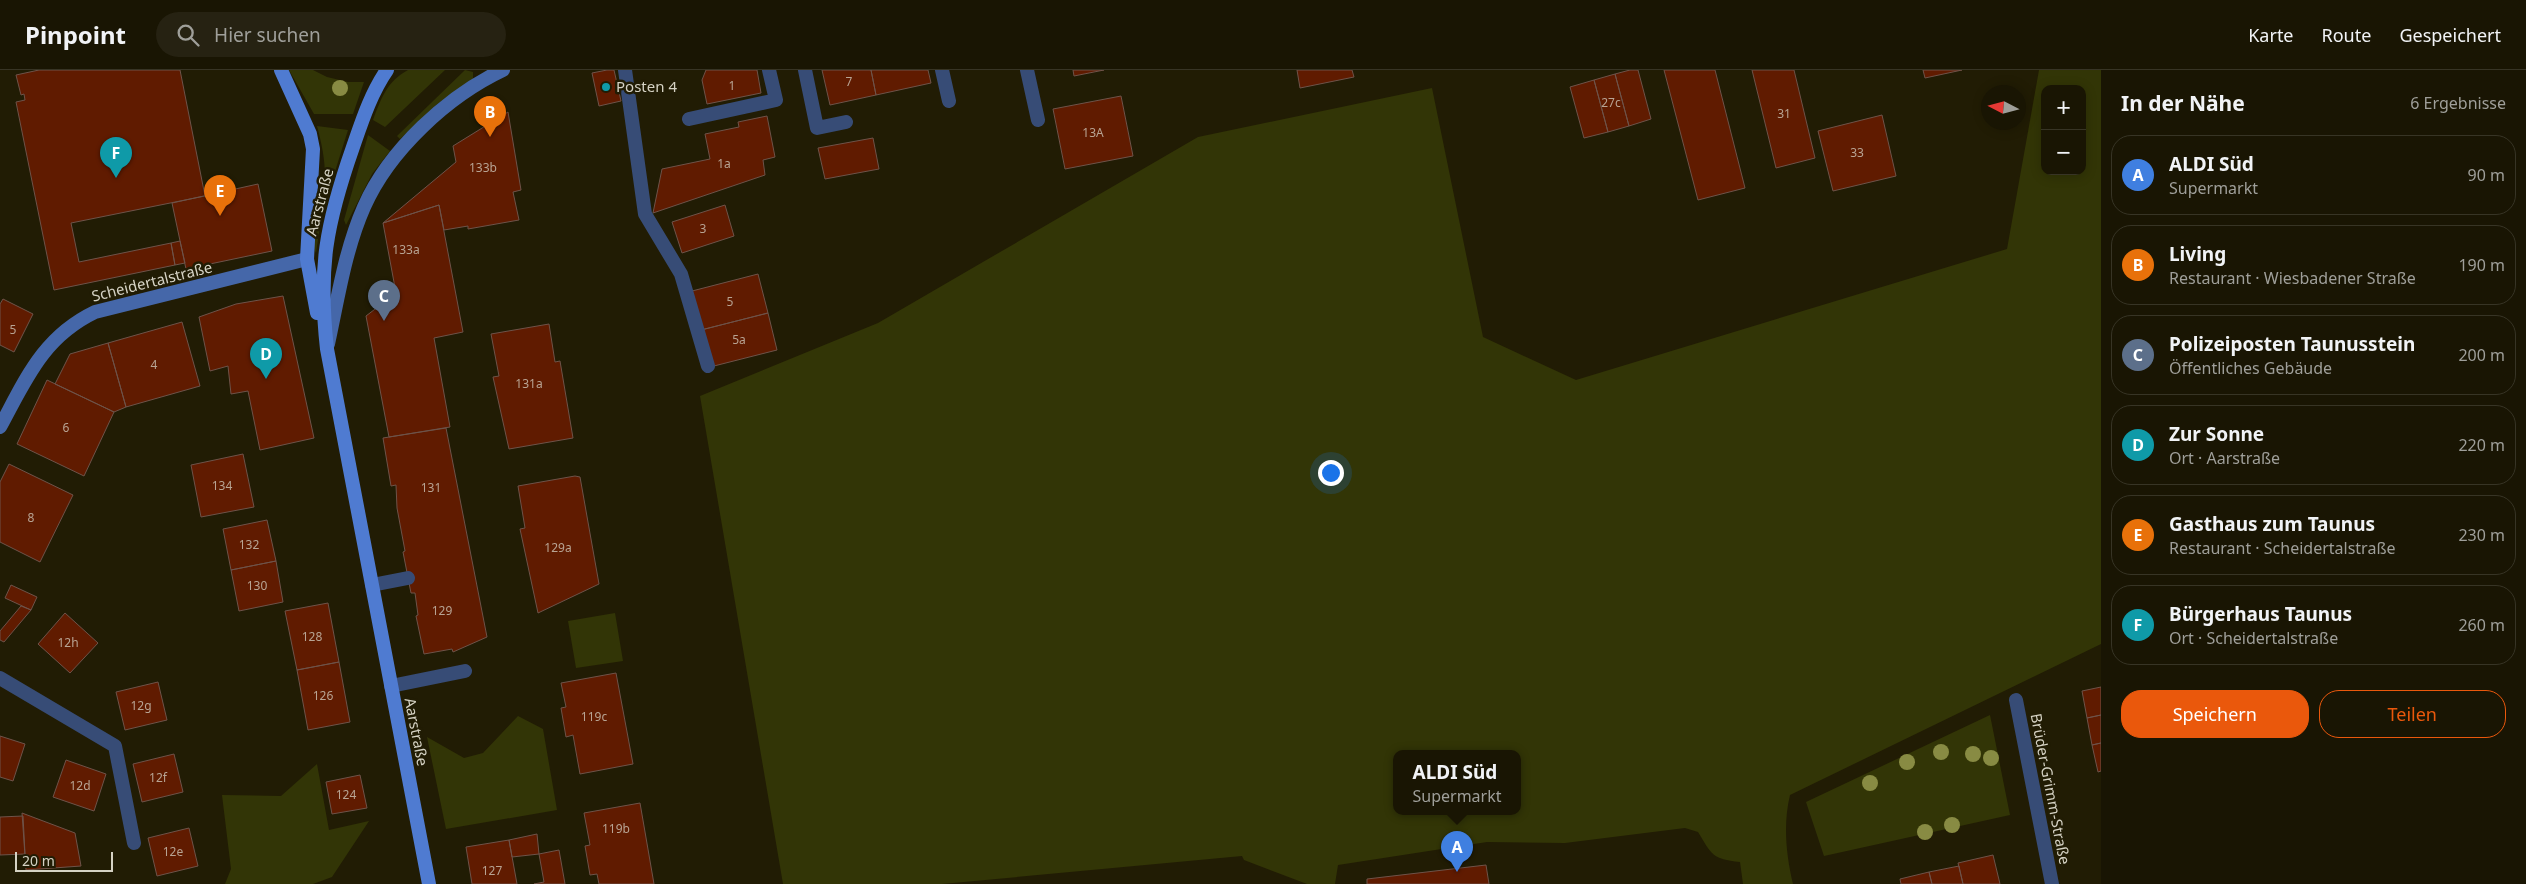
<!DOCTYPE html>
<html lang="de">
<head>
<meta charset="utf-8">
<style>
  body { margin:0; font-family:"Noto Sans",sans-serif; background:#262212; color:#f1f3f6 }
  .controls { position:absolute; right:15px; top:15px; display:grid; overflow:hidden; border-radius:10px; box-shadow:0 2px 12px #0003 }
  .controls button { width:45px; height:45px; display:grid; place-items:center; padding:0; border:0; border-bottom:1px solid #373425; background:#191503; color:#f1f3f6; font:25px sans-serif }
  .compass { position:absolute; left:1981px; top:15px; width:45px; height:45px; border-radius:50%; background:#191503; box-shadow:0 2px 12px #0003; rotate:276deg }
  .scale { position:absolute; left:15px; bottom:12px; width:98px; box-sizing:border-box; padding-left:5px; border:2px solid #d5d2c4; border-top:0; font-size:14px; line-height:18px; white-space:nowrap; color:#d5d2c4; -webkit-text-stroke:4px #211c04; paint-order:stroke }
  .you { position:absolute; left:1330px; top:402px; width:18px; height:18px; margin:-12px; border:4px solid #fff; border-radius:50%; background:#1a73e8; box-shadow:0 0 0 8px #1a73e833 }
  .badge { display:grid; place-items:center; width:32px; height:32px; border-radius:50%; background:#ea580c; color:#fff; font-size:16px; font-weight:700 }
  .pin { position:absolute; translate:-50% -41px; filter:drop-shadow(0 1px 2px #0008) }
  .pin::after { content:''; position:absolute; top:26px; width:18px; height:15px; background:inherit; clip-path:polygon(0 0,100% 0,50% 100%) }
  .popup { position:absolute; left:1393px; top:680px; width:128px; height:65px; box-sizing:border-box; display:grid; place-content:center; border-radius:10px; background:#191503; filter:drop-shadow(0 1px 4px #0005); font-size:16px; white-space:nowrap; color:#9f9f9a }
  .popup b { font-size:19px; color:#f1f3f6 }
  .popup::after { content:''; position:absolute; left:50%; top:100%; margin-left:-10px; border:10px solid transparent; border-top-color:#191503 }
  .list { margin:0; padding:0; list-style:none }
  h2 { display:flex; justify-content:space-between; align-items:center; height:65px; margin:0; padding:0 20px; font-size:21px }
  h2 small { font-size:16px; font-weight:400; color:#9f9f9a }
  .list li { display:grid; grid-template-columns:32px 1fr auto; gap:15px; align-items:center; box-sizing:border-box; height:80px; margin:0 10px 10px; padding:0 10px; border:1px solid #373425; border-radius:20px }
  .list b { display:block; font-size:19px; white-space:nowrap }
  .list p { margin:0; font-size:16px; white-space:nowrap; color:#9f9f9a }
  .list em { font-size:16px; font-style:normal; color:#9f9f9a }
  .actions { display:flex; gap:10px; padding:15px 20px }
  .actions a { flex:1; padding:11px 0; border:1px solid #ea580c; border-radius:20px; text-align:center; font-size:18px; color:#ea580c }
  .actions .main { background:#ea580c; color:#fff }
  .icon { flex:none; width:28px; height:28px; fill:none; stroke:currentColor; stroke-width:2; stroke-linecap:round; stroke-linejoin:round }
  .map { position:relative; flex:none; width:2101px; height:814px; overflow:hidden }
  header { display:flex; align-items:center; gap:30px; box-sizing:border-box; height:70px; padding:0 25px; background:#191503; border-bottom:1px solid #373425 }
  header strong { font-size:24px }
  nav { display:flex; gap:28px; margin-inline-start:auto; font-size:18px }
  .search { width:350px; height:45px; background:#262212; display:flex; align-items:center; gap:12px; box-sizing:border-box; padding:0 18px; border-radius:28px; color:#9f9f9a; font-size:19px }
  main { display:flex }
  aside { flex:1; background:#191503 }
  .map>svg:first-child { display:block }
  .green { fill:#323506; fill-rule:evenodd }
  .building { fill:#601b00; stroke:#6e5349 }
  .lines { fill:none; stroke-linecap:round; stroke-linejoin:round }
  .service { stroke:#374c76; stroke-width:14 }
  .minor { stroke:#374c76; stroke-width:14 }
  .secondary { stroke:#4567a9; stroke-width:14 }
  .primary { stroke:#4f7bd1; stroke-width:14 }
  .tree { fill:#888b43 }
  .culture-dot { fill:#0f9aa8; stroke:#211c04; stroke-width:2 }
  .labels { text-anchor:middle; stroke-width:5; stroke-linejoin:round; paint-order:stroke }
  .number-label { font-size:12px; fill:#b8a493 }
  .poi-label { font-size:15px; fill:#d5d2c4; stroke:#211c04; text-anchor:start }
  .street-label { font-size:15px; fill:#d5d2c4; stroke:#211c04 }
</style>
</head>
<body>
<header>
<strong>Pinpoint</strong>
<div class="search"><svg class="icon" aria-label="search" viewBox="0 0 24 24"><circle cx="10" cy="10" r="6"/><path d="M15 15l6 6"/></svg>Hier suchen</div>
<nav><a>Karte</a><a>Route</a><a>Gespeichert</a></nav>
</header>
<main>
<div class="map">
<svg width="2101" height="814" viewBox="0 0 2101 814">
  <rect width="100%" height="100%" fill="#211c04"/>
  <path class="green" d="M289,0h24l14,7 21,5h16l-11,32h-39z
    M408,0h37l-60,57 -12,-7c8,-21 14,-39 35,-50z
    M465,0l8,2v7l-37,26 -36,34 -3,-3z
    M2039,0h62v574l-311,151c-7,29 -4,60 3,89h-50l-3,-22c-28,-3 -28,-7 -42,-30l-13,-4 -120,15 -78,-1 -149,23 -3,19h-28l-63,-24 -2,-4 -300,28h-159l-83,-488 178,-73 320,-186 234,-49 51,249 93,43 431,-131zM2045,19h37v82h-37zM1397,683h120v58h-120z
    M317,56l31,4 -26,83 -6,40c-8,-15 6,-44 8,-61 3,-22 -1,-44 -7,-66z
    M368,65l22,16 -18,23 -26,51 -2,-5z
    M615,543l8,48 -47,7 -8,-47z
    M1990,645l20,100 -186,41 -18,-54z
    M518,646l25,13 14,81 -111,19 -19,-92 37,21 19,-5z
    M317,694l12,66 40,-9 -37,56 -19,7h-88l6,-15 -9,-74 59,1z"/>
  <path class="building" d="M39,0h141l25,126 -134,27 8,39 92,-19 4,22 -121,25 -38,-188 9,-2 -1,-6 -3,1 -5,-20z
    M607,0h7l7,31 -22,5 -7,-33z
    M706,0h51l4,23 -54,11 -5,-24z
    M822,0h49l5,25 -46,10z
    M871,0h57l3,13 -55,12z
    M1073,0h31l-30,6z
    M1297,0h55l2,7 -54,11z
    M1630,0h8l13,49 -22,7 -14,-52z
    M1664,0h51l30,118 -47,12z
    M1752,0h42l21,88 -39,10z
    M1923,0h39l-37,8z
    M1615,4l14,52 -21,6 -14,-52z
    M1594,10l14,52 -24,6 -14,-51z
    M1121,26l12,60 -68,13 -12,-60z
    M508,42l13,78 -8,2 6,28 -51,9v-3l-24,4 -5,-25 -56,18 73,-61 -3,-16z
    M1882,45l14,61 -63,15 -15,-60z
    M767,46l8,41 -12,3 2,15 -112,38 9,-44 48,-10 -5,-25 34,-7 -1,-5z
    M873,68l6,31 -54,10 -7,-31z
    M258,114l14,67 -86,18 -14,-66z
    M439,135l24,127 -29,6 16,89 -61,10 -23,-121 30,-23 -13,-70z
    M725,135l9,31 -52,17 -10,-31z
    M180,171l5,22 -10,2 -4,-22z
    M758,204l10,39 -67,17 -9,-39z
    M283,226l31,142 -54,12 -12,-59 -17,3 -3,-28 -18,5 -11,-54 37,-13z
    M3,229l30,15 -19,38 -14,-7v-41z
    M768,243l9,37 -67,17 -9,-37z
    M182,252l18,64 -74,21 -18,-64z
    M549,254l6,38 5,-1 13,77 -64,11 -16,-72 6,-1 -8,-42z
    M108,273l18,64 -12,5 -59,-28 15,-30z
    M47,310l67,32 -30,64 -67,-32z
    M446,358l41,209 -34,15 -1,-3 -28,5 -8,-38 2,-1 -3,-22h-4l-8,-41 2,-1 -8,-43 -1,-23 -5,1 -8,-48z
    M243,384l11,53 -53,10 -10,-52z
    M9,394l64,31 -33,67 -40,-20v-60z
    M575,406l5,1 19,107 -61,29 -18,-84 5,-1 -7,-42z
    M267,450l9,41 -45,9 -8,-41z
    M276,491l7,41 -44,9 -8,-41z
    M11,515l26,12 -6,13 -26,-12z
    M328,533l11,59 -42,8 -12,-59z
    M21,536l10,4 -27,32 -4,-2v-9z
    M65,543l33,30 -28,30 -32,-29z
    M339,592l11,60 -42,8 -11,-60z
    M616,603l17,91 -53,10 -7,-39 -7,2 -5,-29 5,-1 -5,-24z
    M158,612l9,38 -42,10 -9,-38z
    M2101,617v28l-14,3 -5,-27z
    M2101,645v28l-9,2 -5,-27z
    M0,666l25,8 -12,37 -13,-4z
    M2101,673v28l-3,1 -6,-27z
    M174,684l9,38 -41,10 -9,-38z
    M66,690l40,14 -12,37 -41,-14z
    M360,705l7,33 -35,6 -6,-32z
    M640,733l14,81h-55l-2,-10 -7,1 -5,-29 5,-1 -6,-32z
    M22,743l53,20 6,33 -55,4z
    M23,746l2,38 -25,1v-38z
    M189,758l9,38 -41,10 -9,-38z
    M537,764l2,20 -27,3 -3,-17z
    M509,770l8,44h-45l-6,-37z
    M559,780l6,34h-31l10,-2 -5,-28z
    M1993,785l7,29h-37l-5,-21z
    M1486,795l3,19h-122v-5z
    M1959,796l4,18h-31l-3,-12z
    M1929,802l3,12h-31l-1,-5z"/>
  <g class="lines">
    <path class="service" d="M625,0l20,144 36,60 27,92
      M805,0l12,58 29,-6
      M942,0l7,31
      M1027,0l11,50
      M689,49l87,-19 -7,-30
      M372,515l36,-7
      M0,608l115,68 19,97
      M391,616l74,-15"/>
    <path class="minor" d="M2016,630l36,184"/>
    <path class="secondary" d="M328,274c10,-46 17,-94 36,-137 25,-57 84,-111 139,-137
      M0,357c26,-48 43,-90 95,-115l212,-53"/>
    <path class="primary" d="M281,0l29,64 3,15 -6,110 10,54
      M387,0c-16,23 -25,51 -34,77 -27,77 -35,121 -26,202l102,535"/>
  </g>
  <g class="tree">
    <circle cx="340" cy="18" r="8"/>
    <circle cx="1941" cy="682" r="8"/>
    <circle cx="1973" cy="684" r="8"/>
    <circle cx="1991" cy="688" r="8"/>
    <circle cx="1907" cy="692" r="8"/>
    <circle cx="1870" cy="713" r="8"/>
    <circle cx="1952" cy="755" r="8"/>
    <circle cx="1925" cy="762" r="8"/>
  </g>
  <circle class="culture-dot" cx="606" cy="17" r="5"/>
  <g class="labels">
    <g class="number-label">
      <text x="849" y="16">7</text>
      <text x="732" y="20">1</text>
      <text x="1611" y="37">27c</text>
      <text x="1784" y="48">31</text>
      <text x="1093" y="67">13A</text>
      <text x="1857" y="87">33</text>
      <text x="724" y="98">1a</text>
      <text x="483" y="102">133b</text>
      <text x="703" y="163">3</text>
      <text x="406" y="184">133a</text>
      <text x="730" y="236">5</text>
      <text x="13" y="264">5</text>
      <text x="739" y="274">5a</text>
      <text x="154" y="299">4</text>
      <text x="529" y="318">131a</text>
      <text x="66" y="362">6</text>
      <text x="222" y="420">134</text>
      <text x="431" y="422">131</text>
      <text x="31" y="452">8</text>
      <text x="249" y="479">132</text>
      <text x="558" y="482">129a</text>
      <text x="257" y="520">130</text>
      <text x="442" y="545">129</text>
      <text x="312" y="571">128</text>
      <text x="68" y="577">12h</text>
      <text x="323" y="630">126</text>
      <text x="141" y="640">12g</text>
      <text x="594" y="651">119c</text>
      <text x="158" y="712">12f</text>
      <text x="80" y="720">12d</text>
      <text x="346" y="729">124</text>
      <text x="616" y="763">119b</text>
      <text x="173" y="786">12e</text>
      <text x="492" y="805">127</text>
    </g>
    <g class="poi-label">
      <text x="616" y="22">Posten 4</text>
    </g>
    <g class="street-label">
      <text transform="translate(320 132) rotate(-75)" y="5">Aarstraße</text>
      <text transform="translate(152 212) rotate(-14)" y="5">Scheidertalstraße</text>
      <text transform="translate(416 662) rotate(79)" y="5">Aarstraße</text>
      <text transform="translate(2050 719) rotate(79)" y="5">Brüder-Grimm-Straße</text>
    </g>
  </g>
</svg>
<div class="controls">
<button>+</button>
<button>−</button>
</div>
<svg class="compass" viewBox="-18 -18 36 36"><path d="M0-13l5 13h-10z" fill="#e53935"/><path d="M0 13l5-13h-10z" fill="#9f9f9a"/></svg>
<div class="scale">20 m</div>
<div class="you"></div>
<div class="pin badge" style="left:1457px;top:802px;background:#3f7fe0">A</div>
<div class="popup"><b>ALDI Süd</b>Supermarkt</div>
<div class="pin badge" style="left:490px;top:67px;background:#e8710a">B</div>
<div class="pin badge" style="left:384px;top:251px;background:#5c6f8a">C</div>
<div class="pin badge" style="left:266px;top:309px;background:#0f9aa8">D</div>
<div class="pin badge" style="left:220px;top:146px;background:#e8710a">E</div>
<div class="pin badge" style="left:116px;top:108px;background:#0f9aa8">F</div>
</div>
<aside>
<h2>In der Nähe<small>6 Ergebnisse</small></h2>
<ul class="list">
<li><span class="badge" style="background:#3f7fe0">A</span><div><b>ALDI Süd</b><p>Supermarkt</p></div><em>90 m</em></li>
<li><span class="badge" style="background:#e8710a">B</span><div><b>Living</b><p>Restaurant · Wiesbadener Straße</p></div><em>190 m</em></li>
<li><span class="badge" style="background:#5c6f8a">C</span><div><b>Polizeiposten Taunusstein</b><p>Öffentliches Gebäude</p></div><em>200 m</em></li>
<li><span class="badge" style="background:#0f9aa8">D</span><div><b>Zur Sonne</b><p>Ort · Aarstraße</p></div><em>220 m</em></li>
<li><span class="badge" style="background:#e8710a">E</span><div><b>Gasthaus zum Taunus</b><p>Restaurant · Scheidertalstraße</p></div><em>230 m</em></li>
<li><span class="badge" style="background:#0f9aa8">F</span><div><b>Bürgerhaus Taunus</b><p>Ort · Scheidertalstraße</p></div><em>260 m</em></li>
</ul>
<div class="actions"><a class="main">Speichern</a><a>Teilen</a></div>
</aside>
</main>
</body>
</html>
